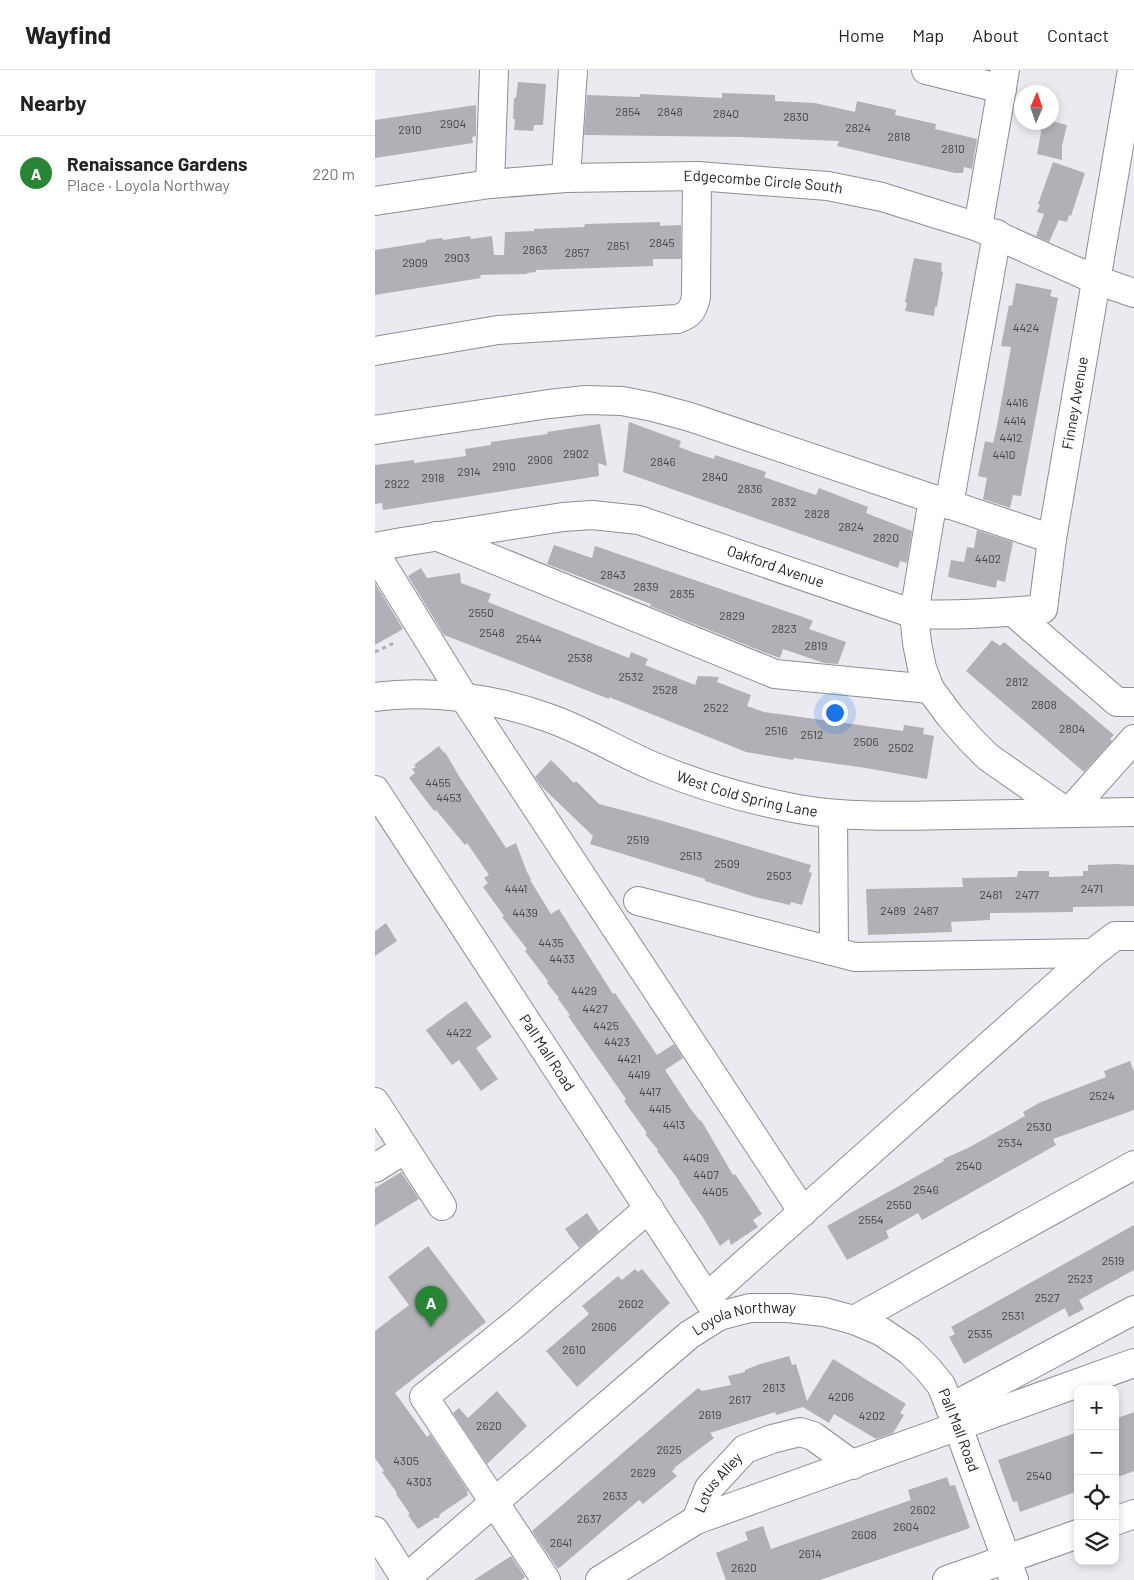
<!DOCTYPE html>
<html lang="en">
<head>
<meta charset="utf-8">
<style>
  body { margin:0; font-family:Barlow,sans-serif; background:#f6f6f6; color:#222 }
  .controls { position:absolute; right:15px; bottom:15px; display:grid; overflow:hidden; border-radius:10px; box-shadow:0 2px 8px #0003 }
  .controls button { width:45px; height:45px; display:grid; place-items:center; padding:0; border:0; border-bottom:1px solid #e0e0e0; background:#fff; color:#222; font:25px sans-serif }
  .compass { position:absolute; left:639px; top:15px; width:45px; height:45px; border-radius:50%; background:#fff; box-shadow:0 2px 8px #0003; rotate:2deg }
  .you { position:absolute; left:459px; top:642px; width:18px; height:18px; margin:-12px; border:4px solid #fff; border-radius:50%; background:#1a73e8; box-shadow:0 0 0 8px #1a73e833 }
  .badge { display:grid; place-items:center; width:32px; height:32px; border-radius:50%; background:#298536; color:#fff; font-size:16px; font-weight:700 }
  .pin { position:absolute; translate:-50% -41px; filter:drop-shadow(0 1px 2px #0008) }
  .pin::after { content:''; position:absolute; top:26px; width:18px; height:15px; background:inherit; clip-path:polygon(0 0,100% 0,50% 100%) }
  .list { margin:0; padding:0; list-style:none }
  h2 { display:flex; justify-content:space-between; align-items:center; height:65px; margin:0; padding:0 20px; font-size:21px }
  h2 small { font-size:16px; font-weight:400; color:#767676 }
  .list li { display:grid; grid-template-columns:32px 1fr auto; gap:15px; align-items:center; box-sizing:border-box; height:75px; padding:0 20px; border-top:1px solid #e0e0e0 }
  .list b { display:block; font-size:19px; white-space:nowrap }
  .list p { margin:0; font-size:16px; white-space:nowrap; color:#767676 }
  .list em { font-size:16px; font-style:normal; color:#767676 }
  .icon { flex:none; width:28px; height:28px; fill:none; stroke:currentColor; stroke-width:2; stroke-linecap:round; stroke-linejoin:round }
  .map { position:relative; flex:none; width:759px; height:1510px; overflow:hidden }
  header { display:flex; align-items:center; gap:30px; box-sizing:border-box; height:70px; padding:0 25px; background:#fff; border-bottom:1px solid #e0e0e0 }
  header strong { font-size:24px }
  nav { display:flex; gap:28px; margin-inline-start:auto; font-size:18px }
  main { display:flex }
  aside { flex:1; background:#fff }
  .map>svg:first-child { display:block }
  .building { fill:#b1b0b6 }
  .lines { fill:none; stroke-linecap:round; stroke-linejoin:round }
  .minor-casing { stroke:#8e8d93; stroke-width:30 }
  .major-casing { stroke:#8e8d93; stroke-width:30 }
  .path { stroke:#adadb1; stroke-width:3; stroke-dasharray:4 4; stroke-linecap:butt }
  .minor { stroke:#fff; stroke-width:28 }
  .major { stroke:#fff; stroke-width:28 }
  .labels { text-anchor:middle; stroke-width:4; stroke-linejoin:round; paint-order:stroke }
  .number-label { font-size:12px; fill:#464649 }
  .street-label { font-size:15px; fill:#232325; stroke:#f8f7fd }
</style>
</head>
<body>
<header>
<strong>Wayfind</strong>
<nav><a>Home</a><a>Map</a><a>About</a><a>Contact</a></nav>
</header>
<main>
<aside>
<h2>Nearby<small></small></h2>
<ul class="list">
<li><span class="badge">A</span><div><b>Renaissance Gardens</b><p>Place · Loyola Northway</p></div><em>220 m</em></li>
</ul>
</aside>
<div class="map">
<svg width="759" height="1510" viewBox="0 0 759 1510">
  <rect width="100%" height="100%" fill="#ebeaf0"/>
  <path class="building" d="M143,12l28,2 -3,41h-9l-1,6 -19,-1 1,-11h-2l1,-21h2z
    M347,23l53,2v6l40,2 40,9 2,-11 39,9 -1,5 41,9 -1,5 42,10 -5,30 -8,-2 -1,6h-8l-118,-27 2,-5 -97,-4 -158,-2 3,-40 53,2v-3l82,4z
    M101,35v31l-4,1 1,6 -98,15v-38z
    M676,51l16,4 -5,21v14l-25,-6 6,-32z
    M678,92l32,11 -14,43 -2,-1 -2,7 -8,-2 -10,22 -13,-6 8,-22 -7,-2 3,-7 -2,-1z
    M285,152v4l21,-1v34h-28v7l-117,4v2l-9,1v1l-47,1 1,3 -106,17v-45l51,-8v-2l16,-2 1,2 27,-4 1,3 21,-3 2,19h10l1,-23 29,-1v-2l50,-2 1,-3z
    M539,188l28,5 -1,8 2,1 -6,35h-2l-1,9 -29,-5 2,-8 -2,-1z
    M641,213l36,7 -2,6 8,2 -37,198 -8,-1 -3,13 -27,-9 4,-21 -9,-2 7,-35 8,2 4,-17 14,-79 -10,-1 8,-41 3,1z
    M254,352l52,19 -2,6 16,6 19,6 1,-4 51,17 -2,5 34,12 18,6 3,-7 49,19 -2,6 46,18 -5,32 -7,-2 -2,7 -275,-96z
    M225,354l7,42 -9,-3 1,13 -216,34 -1,-7 -7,1v-39l39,-5v3l52,-7 -1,-7 26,-4v-3l57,-8 -1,-2z
    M602,460l36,12 -8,40 -8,-2 -1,8 -48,-11 3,-17 13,2 3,-15 7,1z
    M179,475l38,13 3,-12 208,71 10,4 -4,8 37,13 -8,22 -14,-1 -41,-14 -3,9 -14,-5 -116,-47 1,-2 -104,-40z
    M46,498l6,10 33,-5 1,10 30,11 -3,8 141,56 2,-6 17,7 -3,6 50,20 3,-9 21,1 -2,5 34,13 -4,11 17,6 139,19 1,-6 20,3 -1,6 11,2 -7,43 -61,-11 -72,-10 -1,2 -47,-8 -137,-55v2l-165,-64 -36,-59z
    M0,513l28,46 -28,16z
    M617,570l8,6 4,-4 110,93 -4,4 2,2 -28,31 -118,-101z
    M64,676l5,7 1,-1 14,24 47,72 10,-5 11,29 4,7 -1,1 21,34 8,-5 54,85 2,-1 42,62 17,-11 9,14 -18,12 25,38 10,13 1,-1 32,55 2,-1 27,40 -9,6 5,7 -27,18 -2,-6 -9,7 -18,-30 -23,-33 1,-1 -23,-31 1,-1 -13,-16 2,-1 -23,-32 2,-2 -58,-83 2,-1 -12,-16 1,-1 -12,-15 1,-2 -23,-30 2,-2 -25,-32 2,-1 -21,-29 5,-4 -4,-5 5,-3 -22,-32 -2,2 -29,-35 -2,1 -25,-33 6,-5 -3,-4 4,-2 -2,-2z
    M176,690l23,23 2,-2 23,23 57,15 155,46 -2,7 3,1 -10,32 -11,-3 -1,3 -35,-8 -50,-16v-2l-115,-35 3,-8 -51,-49 -7,-10z
    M740,794l19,1v41l-61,1v5l-83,1v7l-39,2 1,10 -84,3 -2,-46 97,-2 -1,-9 55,-1 1,-6h31v6l34,-1v-5h5v-6z
    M11,853l11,18 -22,15v-25z
    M91,931l26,36 -16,11 22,31 -17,12 -22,-31 -7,5 -26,-35z
    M755,991l4,11v38l-81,29 3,6 -134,75 -4,-7 -32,18 3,7 -42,22 -20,-34 117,-65 -1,-2 25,-11 57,-32 -2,-4 18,-10 65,-25 -2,-6z
    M26,1102l18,27 -44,27v-38z
    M212,1143l12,18 -20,17 -14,-19z
    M759,1155v45l-55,30 5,9 -15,8 -4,-9 -101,56 -15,-27 6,-3 -4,-7z
    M53,1176l58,76 -91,71 32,44 3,-3 38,57 -1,1 1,3 -28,19 -1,4h-4l-17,11 -10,-14 2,-1 -14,-20 1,-1 -15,-21 2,-1 -9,-13v-127l34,-26 -21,-28z
    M260,1199l3,3 4,-3 28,34 -93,84 -31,-36 43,-37 -7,-8 36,-30 4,4z
    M414,1286l3,9 4,-1 11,37 26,-42 73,45 -6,9 4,2 -11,18 -17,6 -42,-25 -5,9 -26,-16 -27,8 -1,-3 -65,21 4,5 -40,30 1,1 -3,2 5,5 -34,28 -4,-4 -81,69 -26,-38 166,-143 4,3 29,-6 -3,-9 17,-4v-2l15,-6z
    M122,1321l30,35 -40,38 -34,-51 6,-5 9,10z
    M759,1342v59l-19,7v-59z
    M703,1362v59l-58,21 -3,-11 -4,1 -15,-42z
    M572,1407l3,9 5,-1 15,43 -150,52h-94l-10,-27 32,-13 -3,-8 18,-6 8,23 140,-49 -3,-10z
    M136,1486l14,21 -4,3h-47z"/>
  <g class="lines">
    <defs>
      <g id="minor">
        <path d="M551,0l76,19"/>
        <path d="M191,108l7,-108"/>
        <path d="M115,114l4,-114"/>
        <path id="s1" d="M0,131l115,-17 76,-6 131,-2 131,10 54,11 96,30 118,53 38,13"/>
        <path d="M603,157l27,-157"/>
        <path d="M0,281l123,-21 179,-11c13,-4 16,-9 19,-22l1,-121"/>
        <path d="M0,360l174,-26 37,-4 36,1 31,6 37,10 362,122"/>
        <path d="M558,429l-19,115 3,29 5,25 8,21 20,27 20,23 18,18 80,56 66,-74"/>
        <path d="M574,435l48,-271"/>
        <path d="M61,466l339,138 155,15"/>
        <path id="s2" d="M0,477l27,-5 161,-25 29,-2 47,5 275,94c43,2 86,-1 129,-5l9,-70 80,-469"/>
        <path d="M0,483l90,146 338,513"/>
        <path d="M638,542l104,90h17"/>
        <path id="s3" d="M0,720l344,526"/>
        <path d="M458,744l1,137"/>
        <path d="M263,831l217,56 238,-4 22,-17h19"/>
        <path d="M0,1032l67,104"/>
        <path d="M0,1098l30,-19"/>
        <path d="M332,1227l386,-344"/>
        <path d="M479,1250l280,-155"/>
        <path d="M575,1338l184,-98"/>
        <path id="s4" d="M321,1450l13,-32 36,-39 27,-10 28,-7 13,4 40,29"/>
        <path d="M740,1451l19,-7"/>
        <path d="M0,1461l31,49"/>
        <path id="s5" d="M30,1509l284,-244 30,-19 31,-8h38l36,4 30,8 28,12 28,19 17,17 14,17 17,42 56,153"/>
        <path d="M171,1510l-122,-183 93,-75 132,-114"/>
        <path d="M225,1510l96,-60 438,-157"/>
        <path d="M572,1510l131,-46"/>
      </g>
      <g id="major">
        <path id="s6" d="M0,627c54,-8 123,2 174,21 37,13 70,34 106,49 46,19 94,33 143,42 51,9 104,7 156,6 60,-1 120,-2 180,-3"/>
      </g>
    </defs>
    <use href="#minor" class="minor-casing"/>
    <use href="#major" class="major-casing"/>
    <path class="path" d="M0,582l21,-10"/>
    <use href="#minor" class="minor"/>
    <use href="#major" class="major"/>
  </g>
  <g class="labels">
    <g class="number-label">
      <text x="253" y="46">2854</text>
      <text x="295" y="46">2848</text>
      <text x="351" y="48">2840</text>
      <text x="421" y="51">2830</text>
      <text x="78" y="58">2904</text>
      <text x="483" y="62">2824</text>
      <text x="35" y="64">2910</text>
      <text x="524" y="71">2818</text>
      <text x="578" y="83">2810</text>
      <text x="287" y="177">2845</text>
      <text x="243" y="180">2851</text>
      <text x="160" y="184">2863</text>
      <text x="202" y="187">2857</text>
      <text x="82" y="192">2903</text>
      <text x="40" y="197">2909</text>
      <text x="651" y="262">4424</text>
      <text x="642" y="337">4416</text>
      <text x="640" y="355">4414</text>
      <text x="636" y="372">4412</text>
      <text x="201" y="388">2902</text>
      <text x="629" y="389">4410</text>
      <text x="165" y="394">2906</text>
      <text x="288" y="396">2846</text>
      <text x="129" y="401">2910</text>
      <text x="94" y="406">2914</text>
      <text x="340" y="411">2840</text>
      <text x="58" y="412">2918</text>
      <text x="22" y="418">2922</text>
      <text x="375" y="423">2836</text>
      <text x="409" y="436">2832</text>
      <text x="442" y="448">2828</text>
      <text x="476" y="461">2824</text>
      <text x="511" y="472">2820</text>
      <text x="613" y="493">4402</text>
      <text x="238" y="509">2843</text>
      <text x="271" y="521">2839</text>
      <text x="307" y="528">2835</text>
      <text x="106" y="547">2550</text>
      <text x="357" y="550">2829</text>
      <text x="409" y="563">2823</text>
      <text x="117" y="567">2548</text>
      <text x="154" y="573">2544</text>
      <text x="441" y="580">2819</text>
      <text x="205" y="592">2538</text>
      <text x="256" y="611">2532</text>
      <text x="642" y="616">2812</text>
      <text x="290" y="624">2528</text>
      <text x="669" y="639">2808</text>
      <text x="341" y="642">2522</text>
      <text x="697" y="663">2804</text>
      <text x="401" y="665">2516</text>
      <text x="437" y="669">2512</text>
      <text x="491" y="676">2506</text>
      <text x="526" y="682">2502</text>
      <text x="63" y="717">4455</text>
      <text x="74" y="732">4453</text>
      <text x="263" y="774">2519</text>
      <text x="316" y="790">2513</text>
      <text x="352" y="798">2509</text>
      <text x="404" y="810">2503</text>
      <text x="141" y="823">4441</text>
      <text x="717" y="823">2471</text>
      <text x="616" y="829">2481</text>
      <text x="652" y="829">2477</text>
      <text x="518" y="845">2489</text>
      <text x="551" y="845">2487</text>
      <text x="150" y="847">4439</text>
      <text x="176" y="877">4435</text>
      <text x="187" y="893">4433</text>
      <text x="209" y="925">4429</text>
      <text x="220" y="943">4427</text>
      <text x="231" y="960">4425</text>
      <text x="84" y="967">4422</text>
      <text x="242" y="976">4423</text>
      <text x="254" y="993">4421</text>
      <text x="264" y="1009">4419</text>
      <text x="275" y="1026">4417</text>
      <text x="727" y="1030">2524</text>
      <text x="285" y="1043">4415</text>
      <text x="299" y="1059">4413</text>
      <text x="664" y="1061">2530</text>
      <text x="635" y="1077">2534</text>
      <text x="321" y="1092">4409</text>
      <text x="594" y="1100">2540</text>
      <text x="331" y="1109">4407</text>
      <text x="551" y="1124">2546</text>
      <text x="340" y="1126">4405</text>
      <text x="524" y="1139">2550</text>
      <text x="496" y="1154">2554</text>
      <text x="738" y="1195">2519</text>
      <text x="705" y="1213">2523</text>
      <text x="672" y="1232">2527</text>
      <text x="256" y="1238">2602</text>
      <text x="638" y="1250">2531</text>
      <text x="229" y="1261">2606</text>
      <text x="605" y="1268">2535</text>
      <text x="199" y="1284">2610</text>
      <text x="399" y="1322">2613</text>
      <text x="466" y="1331">4206</text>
      <text x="365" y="1334">2617</text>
      <text x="335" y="1349">2619</text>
      <text x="497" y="1350">4202</text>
      <text x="114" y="1360">2620</text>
      <text x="294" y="1384">2625</text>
      <text x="31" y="1395">4305</text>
      <text x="268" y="1407">2629</text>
      <text x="664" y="1410">2540</text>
      <text x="44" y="1416">4303</text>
      <text x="240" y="1430">2633</text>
      <text x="548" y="1444">2602</text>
      <text x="214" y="1453">2637</text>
      <text x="531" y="1461">2604</text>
      <text x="489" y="1469">2608</text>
      <text x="186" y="1477">2641</text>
      <text x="435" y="1488">2614</text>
      <text x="369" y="1502">2620</text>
    </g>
    <g class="street-label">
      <text dy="5" stroke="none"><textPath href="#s1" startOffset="390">Edgecombe Circle South</textPath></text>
      <text dy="5" stroke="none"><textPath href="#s2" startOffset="895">Finney Avenue</textPath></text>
      <text dy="5" stroke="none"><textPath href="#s2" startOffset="411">Oakford Avenue</textPath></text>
      <text dy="5" stroke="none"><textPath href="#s6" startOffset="390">West Cold Spring Lane</textPath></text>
      <text dy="5" stroke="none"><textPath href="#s3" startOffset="314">Pall Mall Road</textPath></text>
      <text dy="5" stroke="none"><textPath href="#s5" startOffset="434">Loyola Northway</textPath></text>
      <text dy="5" stroke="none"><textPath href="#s5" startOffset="706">Pall Mall Road</textPath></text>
      <text dy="5" stroke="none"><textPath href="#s4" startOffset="44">Lotus Alley</textPath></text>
    </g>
  </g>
</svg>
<div class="controls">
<button>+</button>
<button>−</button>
<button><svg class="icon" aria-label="locate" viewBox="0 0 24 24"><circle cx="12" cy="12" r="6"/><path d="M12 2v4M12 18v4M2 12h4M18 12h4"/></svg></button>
<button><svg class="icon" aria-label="layers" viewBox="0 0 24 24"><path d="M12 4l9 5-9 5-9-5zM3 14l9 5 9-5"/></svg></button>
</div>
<svg class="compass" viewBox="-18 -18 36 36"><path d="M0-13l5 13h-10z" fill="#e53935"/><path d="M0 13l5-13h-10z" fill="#767676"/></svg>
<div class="you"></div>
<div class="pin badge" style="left:56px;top:1257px">A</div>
</div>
</main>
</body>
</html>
